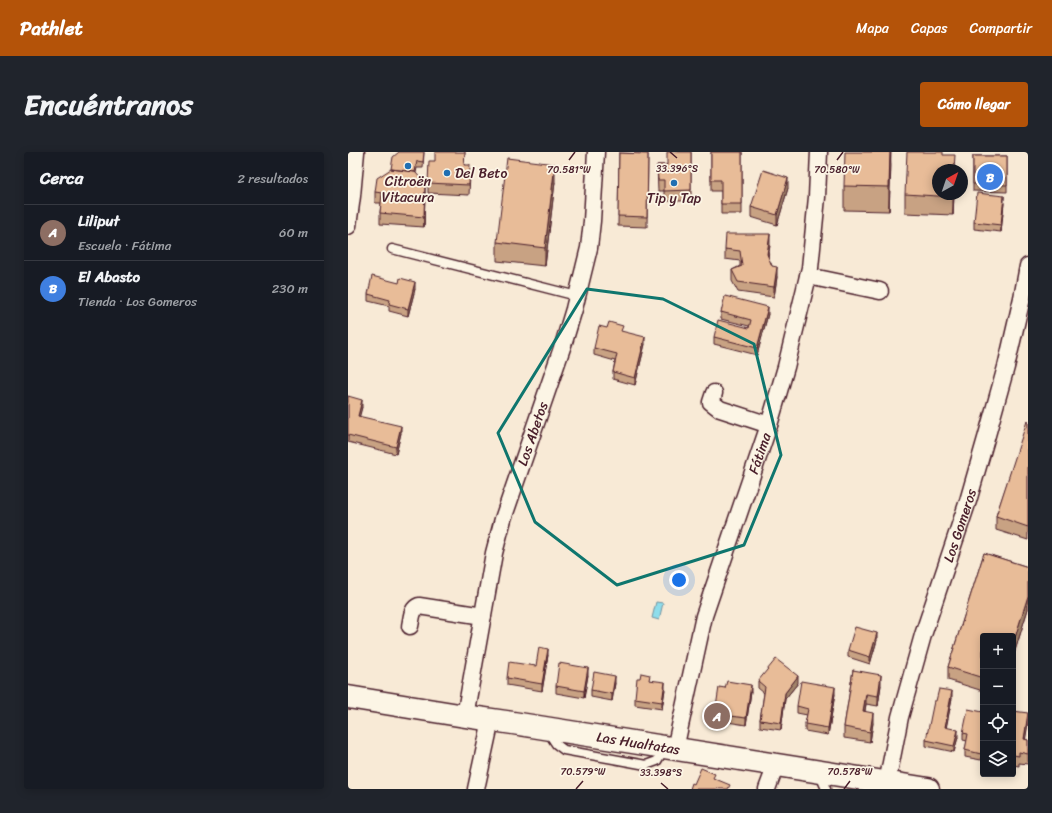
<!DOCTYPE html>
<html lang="es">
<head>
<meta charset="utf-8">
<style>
  body { margin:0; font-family:Sriracha,sans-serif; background:#20242c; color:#f1f3f6 }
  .controls { position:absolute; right:12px; bottom:12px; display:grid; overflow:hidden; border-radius:4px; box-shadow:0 2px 10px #0003 }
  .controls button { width:36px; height:36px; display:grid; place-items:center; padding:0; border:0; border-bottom:1px solid #363941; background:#171b24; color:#f1f3f6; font:20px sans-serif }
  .compass { position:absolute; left:584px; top:12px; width:36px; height:36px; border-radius:50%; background:#171b24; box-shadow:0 2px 10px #0003; rotate:40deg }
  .you { position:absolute; left:331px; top:428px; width:14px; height:14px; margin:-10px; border:3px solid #fff; border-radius:50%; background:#1a73e8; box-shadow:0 0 0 6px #1a73e833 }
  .badge { display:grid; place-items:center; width:26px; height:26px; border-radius:50%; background:#b45309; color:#fff; font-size:13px; font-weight:700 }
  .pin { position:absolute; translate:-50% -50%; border:2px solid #fff; box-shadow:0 1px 4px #0006 }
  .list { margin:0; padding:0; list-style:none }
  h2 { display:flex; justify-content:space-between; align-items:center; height:52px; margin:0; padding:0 16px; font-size:17px }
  h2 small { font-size:13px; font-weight:400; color:#9ea1a6 }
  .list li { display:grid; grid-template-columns:26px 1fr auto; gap:12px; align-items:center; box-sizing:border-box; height:56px; padding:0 16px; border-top:1px solid #363941 }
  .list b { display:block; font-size:15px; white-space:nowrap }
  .list p { margin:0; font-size:13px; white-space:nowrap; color:#9ea1a6 }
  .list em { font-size:13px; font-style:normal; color:#9ea1a6 }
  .icon { flex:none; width:22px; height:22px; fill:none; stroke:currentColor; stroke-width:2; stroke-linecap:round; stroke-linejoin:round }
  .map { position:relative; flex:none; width:680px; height:637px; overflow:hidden; border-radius:4px }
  header { display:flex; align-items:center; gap:24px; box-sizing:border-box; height:56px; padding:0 20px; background:#b45309; color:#fff }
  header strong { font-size:19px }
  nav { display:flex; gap:22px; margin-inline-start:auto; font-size:14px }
  .intro { display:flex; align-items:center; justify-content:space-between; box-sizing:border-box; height:96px; padding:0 24px }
  h1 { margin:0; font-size:28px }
  .button { padding:10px 18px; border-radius:4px; background:#b45309; color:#fff; font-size:14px; font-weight:700 }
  main { display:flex; gap:24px; padding:0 24px }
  aside { flex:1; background:#171b24; border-radius:4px; box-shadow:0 2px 10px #0003 }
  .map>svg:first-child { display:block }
  .water { fill:#8eddeb; stroke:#73919e }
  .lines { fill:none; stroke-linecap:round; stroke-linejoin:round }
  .lane-casing { stroke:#4a1f2b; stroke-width:11 }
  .street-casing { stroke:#4a1f2b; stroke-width:19 }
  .secondary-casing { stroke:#4a1f2b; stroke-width:25 }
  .lane { stroke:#fcf5e5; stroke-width:8 }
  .street { stroke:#fcf5e5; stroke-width:16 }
  .secondary { stroke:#fcf5e5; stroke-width:22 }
  .wall { fill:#c8a283; stroke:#4a1f2b }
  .shaded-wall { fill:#a2846a; stroke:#4a1f2b }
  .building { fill:#e8bc98; stroke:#4a1f2b }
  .marked { fill:none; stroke:#0f766e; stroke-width:3; stroke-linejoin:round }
  .ticks { fill:none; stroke:#4a1f2b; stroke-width:1.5 }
  .poi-dot { fill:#1f6fb2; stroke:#fcf5e5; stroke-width:1.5 }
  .labels { text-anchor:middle; stroke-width:3.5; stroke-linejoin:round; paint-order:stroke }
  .poi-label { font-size:14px; fill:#4a1f2b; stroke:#fcf5e5 }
  .street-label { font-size:14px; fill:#4a1f2b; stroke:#fcf5e5 }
  .ticks-label { font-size:10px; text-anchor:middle; fill:#4a1f2b; stroke:#fcf5e5; stroke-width:3.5; stroke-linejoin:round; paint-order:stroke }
</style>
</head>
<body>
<header>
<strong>Pathlet</strong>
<nav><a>Mapa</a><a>Capas</a><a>Compartir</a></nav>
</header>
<div class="intro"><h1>Encuéntranos</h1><a class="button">Cómo llegar</a></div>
<main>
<aside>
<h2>Cerca<small>2 resultados</small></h2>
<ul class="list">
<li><span class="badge" style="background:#8d6e63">A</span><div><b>Liliput</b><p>Escuela · Fátima</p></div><em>60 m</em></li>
<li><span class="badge" style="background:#3f7fe0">B</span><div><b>El Abasto</b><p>Tienda · Los Gomeros</p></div><em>230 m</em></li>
</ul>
</aside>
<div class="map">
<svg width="680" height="637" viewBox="0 0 680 637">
  <rect width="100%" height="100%" fill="#f8ead6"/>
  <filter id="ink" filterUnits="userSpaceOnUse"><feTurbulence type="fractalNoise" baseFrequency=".025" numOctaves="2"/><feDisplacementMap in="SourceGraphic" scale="8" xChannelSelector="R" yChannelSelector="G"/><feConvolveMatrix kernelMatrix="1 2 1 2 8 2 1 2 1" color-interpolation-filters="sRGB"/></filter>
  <g filter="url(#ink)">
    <path class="water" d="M308,450l7,1 -4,17 -7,-2z"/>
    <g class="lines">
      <defs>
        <path id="lane" d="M44,97l185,47
          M200,580l8,12 8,6 82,15 11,-4 8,-13
          M474,621v7l4,9"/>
        <g id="street">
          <path d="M0,74l4,-30 4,-44"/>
          <path d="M460,124l72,15"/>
          <path d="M366,241l-3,9 9,7 49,16"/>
          <path d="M62,474c2,-8 1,-17 9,-20l64,10"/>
          <path id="s1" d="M117,564l29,-163 9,-34 61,-177 10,-33 15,-61 3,-27 4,-69"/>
          <path id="s2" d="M327,597l29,-133 65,-191 17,-58 22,-91 2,-8 7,-71 2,-45"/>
          <path id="s3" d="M539,631l13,-66 23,-82 45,-134 19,-66 19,-68 16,-69 6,-32"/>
          <path d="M128,637l15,-69"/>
          <path d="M419,637l9,-24"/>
        </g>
        <g id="secondary">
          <path id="s4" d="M0,545l117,19 48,7 415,66"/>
        </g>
      </defs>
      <use href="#lane" class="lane-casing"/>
      <use href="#street" class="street-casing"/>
      <use href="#secondary" class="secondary-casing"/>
      <use href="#lane" class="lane"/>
      <use href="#street" class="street"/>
      <use href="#secondary" class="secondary"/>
    </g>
    <path class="wall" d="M76,0l-1,16h-6l-1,5 9,20 -1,34 -44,-3v-11l1,-10h-6v-11z
      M117,0l-1,13 6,10 -1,20 -41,-2v-10l7,-22z
      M343,0v49h-27v-10h-6l-1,-26h10z
      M363,0h31v62h-21v-23h-10z
      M543,0l-2,59 -45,-1v-24z
      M271,1l29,1 -1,73 -29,-1z
      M596,3l11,15 -17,24h16l-1,21 -48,-2v-19z
      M625,4h34v36l-34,-1z
      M207,30l-10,84 -48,-5v-19z
      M440,36l-11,37 -26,-8v-10z
      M656,51l-3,29 -27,-3v-7z
      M422,93l-2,12 9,20 -3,20 -36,-5 -6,-11v-11l8,-4v-5l-15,-2v-10z
      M67,137l-7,27 -19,-5v-5l-21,-5v-7z
      M373,160l47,2 -11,41 -43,-11v-7l35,-9v-2l-28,-7z
      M275,180l22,12 -10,41 -22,-6v-7l2,-11 -21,-6v-7z
      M0,244l14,11 -3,10 42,16 -5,21 -48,-12z
      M680,269v119l-32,-10v-14z
      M636,401l44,14v42l-15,48v-21h-30v55l-35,-11v-13z
      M529,488l-7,24 -22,-7v-7z
      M200,503l-6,36 -35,-6v-7l29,-12z
      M505,518l28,15 -3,21 -12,-2 -1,7 8,12 -3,19 -26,-4v-11z
      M240,523l-4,23 -28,-5v-7z
      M302,528l15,9 -3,20 -27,-4v-7z
      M410,529l40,2 -13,16 -4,31 -21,-3v-7l4,-27 -6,-5z
      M267,531l-3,18 -21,-4v-7z
      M403,540l-5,33 -31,-5v-6z
      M487,542l-7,41 -23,-4v-7l2,-9 -10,-2v-7z
      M604,546l-6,29 12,10 -4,15 -28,-6v-6z
      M665,559l15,12 -3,16 3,1v24l-9,-1v3l-6,-1z
      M635,560v45h-1l-1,3 -16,-3v-7l2,-9 -4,-1v-7z"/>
    <path class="shaded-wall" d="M542,0l1,14 -2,45v-24z
      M207,12v18l-10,84v-18z
      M440,26v10l-11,37v-10z
      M77,31v10l-1,34v-10z
      M605,42h1l-1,21z
      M656,44v7l-3,29v-7z
      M422,82v11l-3,20v-11z
      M429,115v10l-3,20v-10z
      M67,130v7l-7,27v-7z
      M420,155v7l-11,41v-7z
      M297,185v7l-10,41v-7z
      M14,248v7l-4,16v-7z
      M53,274v7l-5,21v-7z
      M680,444v13l-15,48v-13z
      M529,481v7l-7,24v-7z
      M200,497v6l-6,36v-7z
      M240,516v7l-4,23v-7z
      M533,523v10l-3,21v-10z
      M267,524v7l-3,18v-7z
      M450,524v7l-13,16 -4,31v-7l4,-30z
      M317,530v7l-3,20v-7z
      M403,533v7l-5,33v-7z
      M487,535v7l-7,41v-7z
      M604,539v7l-7,36v-7z
      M518,542v10l-3,17v-10z
      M525,561v10l-3,19v-10z
      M680,561v10l-4,26v-10z
      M610,578v7l-4,15v-6z"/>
    <path class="building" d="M51,0h25l-1,10 -6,-1 -2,11 -24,-3 2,-12z
      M87,0h30l-1,13h6l-1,20 -41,-2 1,-22h6z
      M319,0h24v38l-27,1v-11h-6l-1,-15h10z
      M363,0h31v52h-21v-24h-10z
      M497,0h45l-1,35 -45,-1z
      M559,0h36v3h12l-1,15h-16v24h15v3l-48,-3z
      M271,1l29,1 -1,63 -29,-1z
      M625,4h34v29l-34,-1z
      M159,6l48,6 -10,84 -48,-6z
      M43,17l24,3 10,11 -1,34 -44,-4 2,-20 -7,-1 2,-14z
      M415,18l25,8 -11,37 -26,-8z
      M629,41l27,3 -3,29 -27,-3z
      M378,82h44l-3,20 5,12 5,1 -3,20 -36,-5 -6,-12 10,-4 -2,-15 -15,-2z
      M24,124l27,7 1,-5 15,4 -7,27 -19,-5 1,-4 -22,-6z
      M377,144l43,11 -11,41 -43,-11 4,-17 31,8 2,-8 -30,-8z
      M261,170l14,4 -2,5 24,6 -10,41 -22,-6 4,-18 -23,-6 5,-22 8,2z
      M0,244l14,4 -4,16 43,10 -5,21 -48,-12z
      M679,269h1v106l-32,-11z
      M636,401l44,14v29l-15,48v-8h-30v42l-35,-11z
      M507,475l22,6 -7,24 -22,-7z
      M191,495l9,2 -6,35 -35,-6 2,-16 27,4z
      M428,507l22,17 -13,17 -4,30 -21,-3 5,-33 -7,-6z
      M211,511l29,5 -4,23 -28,-5z
      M505,518l28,5 -3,21 -12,-2 -3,17 10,2 -3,19 -26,-5z
      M246,520l21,4 -3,18 -21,-4z
      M293,521l9,2 -1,5 16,2 -3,20 -27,-4 2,-20h3z
      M379,529l24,4 -5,33 -31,-4 4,-27 6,1z
      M453,529l34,6 -7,41 -23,-4 3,-15 -11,-3z
      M591,537l13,2 -7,36 13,3 -4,16 -28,-6 8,-39h2z
      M620,557l15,3v38h-1l-1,4 -16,-4 3,-16 -5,-1z
      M665,559l15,2 -4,26 4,1v14l-9,-2v4l-6,-1z
      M353,616l14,6 -2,4 17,7 -2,4h-38l2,-6 2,1z"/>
  </g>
  <path class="marked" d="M239,137l76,10 91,45 27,111 -37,90 -127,40 -82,-63 -37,-89z"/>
  <path class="ticks" d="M322,0l7,6M221,8l6,-8M489,8l6,-8M313,631l7,6M228,637l7,-8M496,637l6,-8"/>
  <g class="poi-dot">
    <circle cx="60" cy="14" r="4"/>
    <circle cx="99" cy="21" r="4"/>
    <circle cx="326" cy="31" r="4"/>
  </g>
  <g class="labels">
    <g class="poi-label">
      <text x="107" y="26" text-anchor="start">Del Beto</text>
      <text x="60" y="34">Citroën<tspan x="60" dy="16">Vitacura</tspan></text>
      <text x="326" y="51">Tip y Tap</text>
    </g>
    <g class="street-label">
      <text dy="5" stroke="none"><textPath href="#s1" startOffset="291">Los Abetos</textPath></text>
      <text dy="5" stroke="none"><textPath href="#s2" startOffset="308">Fátima</textPath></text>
      <text dy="5" stroke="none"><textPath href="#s3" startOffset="268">Los Gomeros</textPath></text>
      <text dy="5" stroke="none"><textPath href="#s4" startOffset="294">Las Hualtatas</textPath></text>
    </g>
  </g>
  <g class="ticks-label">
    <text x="329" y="20">33.396°S</text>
    <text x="221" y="21">70.581°W</text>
    <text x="489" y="21">70.580°W</text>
    <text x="235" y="623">70.579°W</text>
    <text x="502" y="623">70.578°W</text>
    <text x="313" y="624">33.398°S</text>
  </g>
</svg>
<div class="controls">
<button>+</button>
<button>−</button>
<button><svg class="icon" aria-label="locate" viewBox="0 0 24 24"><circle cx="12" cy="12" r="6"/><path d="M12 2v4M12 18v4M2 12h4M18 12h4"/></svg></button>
<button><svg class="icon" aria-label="layers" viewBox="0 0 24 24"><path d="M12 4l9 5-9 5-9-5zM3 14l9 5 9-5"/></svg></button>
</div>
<svg class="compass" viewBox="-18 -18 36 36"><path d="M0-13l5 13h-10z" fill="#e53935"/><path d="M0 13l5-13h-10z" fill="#9ea1a6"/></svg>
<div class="you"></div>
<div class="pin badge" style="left:369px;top:564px;background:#8d6e63">A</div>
<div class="pin badge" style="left:642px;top:25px;background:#3f7fe0">B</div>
</div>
</main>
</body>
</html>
